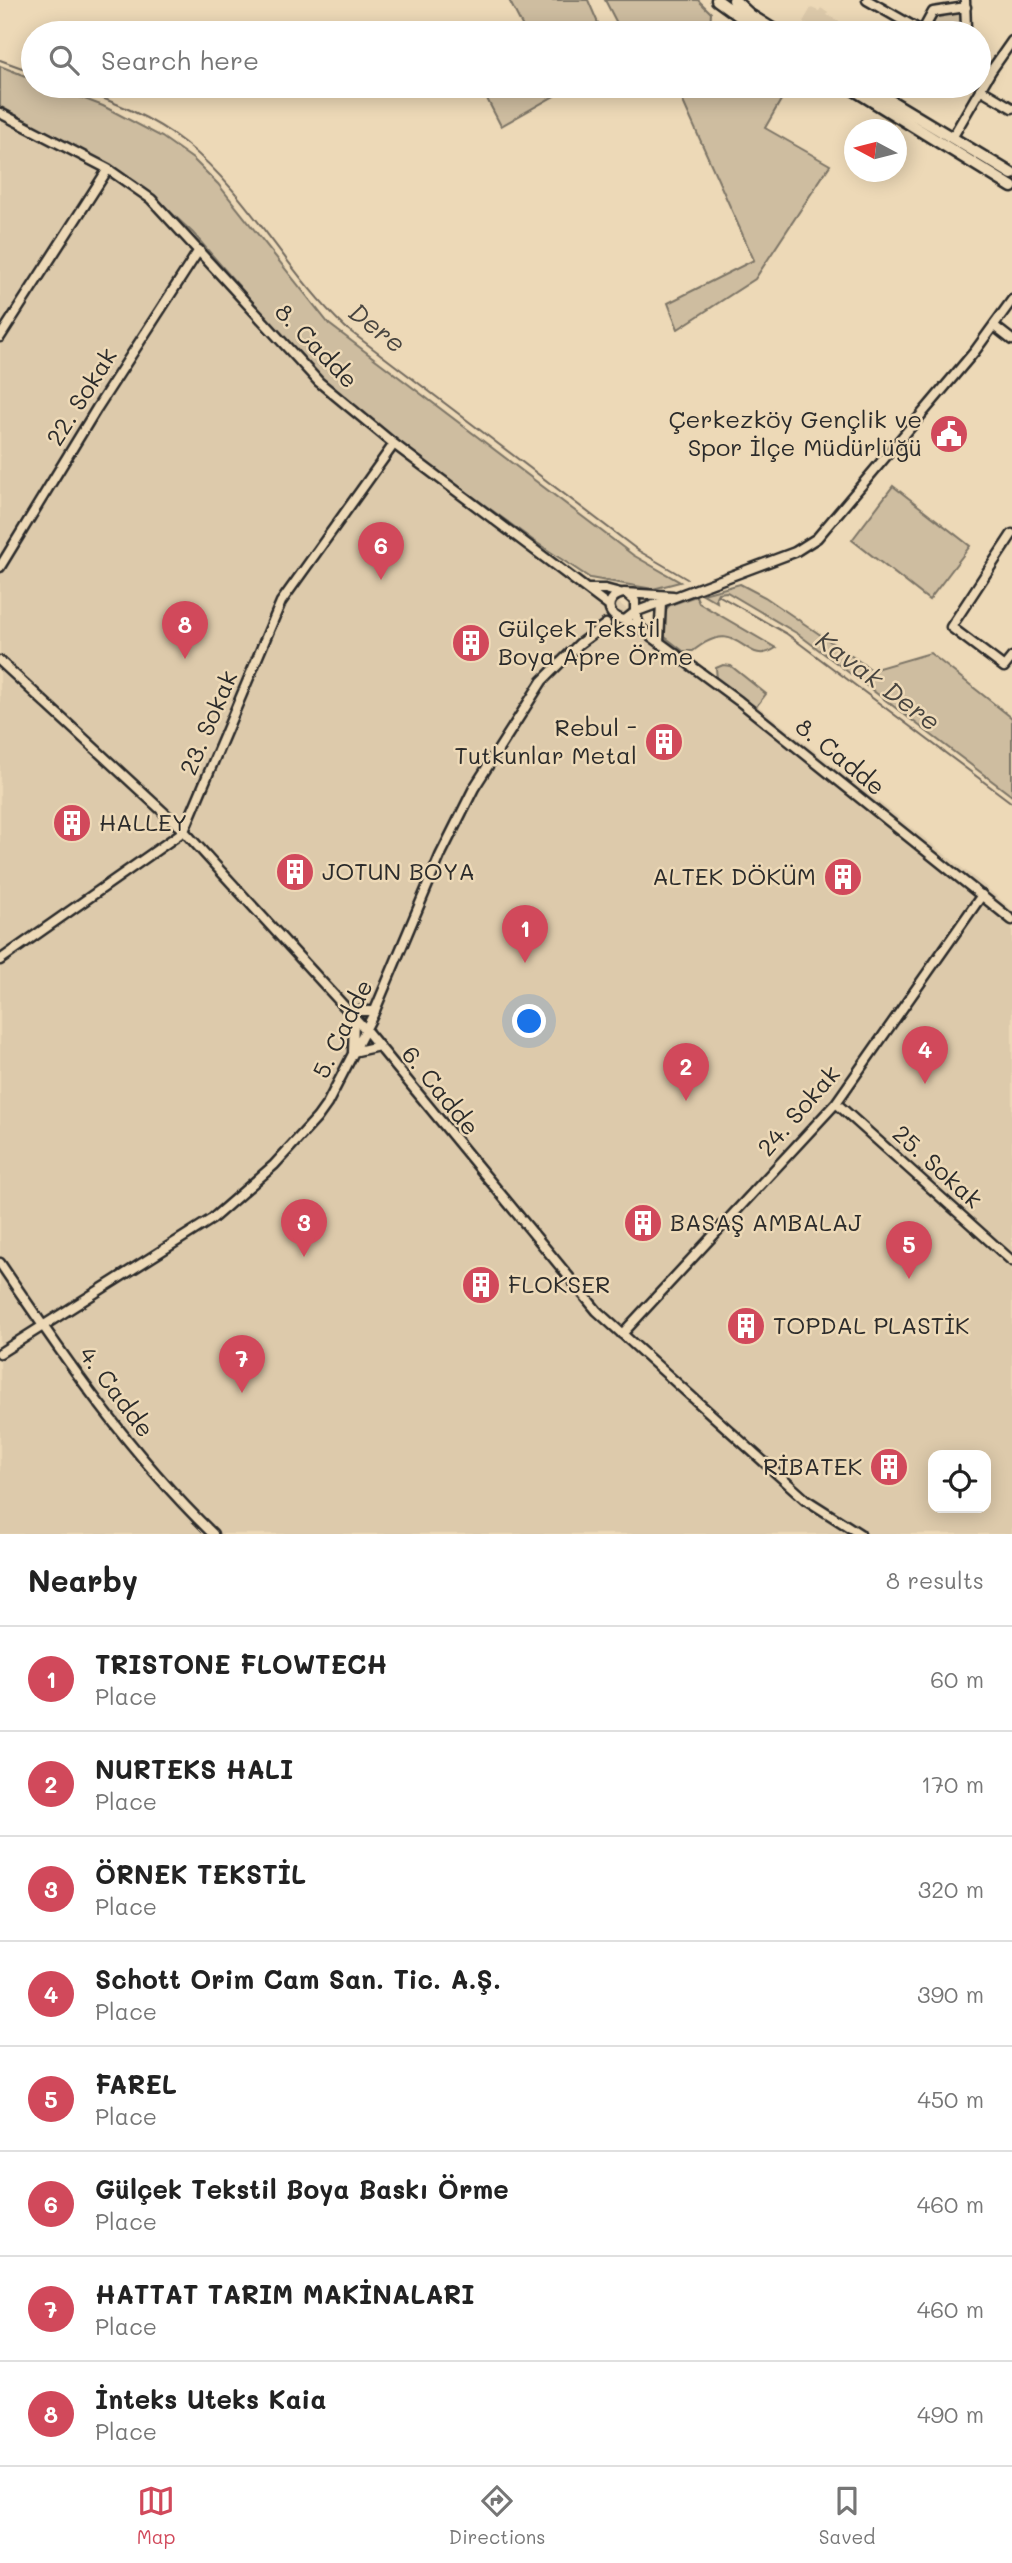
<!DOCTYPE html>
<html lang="en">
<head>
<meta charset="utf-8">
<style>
  body { margin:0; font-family:Mali,sans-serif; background:#f2f2f2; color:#222 }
  .controls { position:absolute; right:21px; bottom:21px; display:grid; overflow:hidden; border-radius:14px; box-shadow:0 4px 18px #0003 }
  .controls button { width:63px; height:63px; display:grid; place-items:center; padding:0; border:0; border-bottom:2px solid #e0e0e0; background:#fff; color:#222; font:35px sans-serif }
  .compass { position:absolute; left:844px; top:119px; width:63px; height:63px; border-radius:50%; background:#fff; box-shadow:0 4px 18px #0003; rotate:277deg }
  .you { position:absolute; left:530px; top:1022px; width:24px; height:24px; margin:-18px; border:5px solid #fff; border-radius:50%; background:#1a73e8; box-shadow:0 0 0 10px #1a73e833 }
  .badge { display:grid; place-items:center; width:46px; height:46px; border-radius:50%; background:#d1495b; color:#fff; font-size:23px; font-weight:700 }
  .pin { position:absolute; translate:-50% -58px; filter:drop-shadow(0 2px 4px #0008) }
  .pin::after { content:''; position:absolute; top:37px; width:24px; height:21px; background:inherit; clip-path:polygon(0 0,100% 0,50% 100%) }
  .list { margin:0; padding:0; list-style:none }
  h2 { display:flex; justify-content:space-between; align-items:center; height:91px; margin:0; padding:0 28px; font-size:30px }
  h2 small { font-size:23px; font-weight:400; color:#767676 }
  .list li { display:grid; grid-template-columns:46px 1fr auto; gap:21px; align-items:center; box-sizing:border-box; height:105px; padding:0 28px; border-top:2px solid #e0e0e0 }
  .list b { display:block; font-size:26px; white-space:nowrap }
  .list p { margin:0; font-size:23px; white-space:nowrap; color:#767676 }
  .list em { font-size:23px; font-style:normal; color:#767676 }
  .icon { flex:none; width:38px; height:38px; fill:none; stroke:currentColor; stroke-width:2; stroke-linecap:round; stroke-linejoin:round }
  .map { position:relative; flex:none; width:1012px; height:1534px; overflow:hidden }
  .search { position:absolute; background:#fff; box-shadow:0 4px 18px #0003; left:21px; right:21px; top:21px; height:77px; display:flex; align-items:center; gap:18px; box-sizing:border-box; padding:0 24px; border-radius:38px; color:#767676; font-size:26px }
  .sheet { height:931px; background:#fff }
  nav { display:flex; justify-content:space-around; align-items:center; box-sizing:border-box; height:98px; border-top:2px solid #e0e0e0; background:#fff; font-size:19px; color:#767676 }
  nav a { display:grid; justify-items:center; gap:4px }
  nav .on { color:#d1495b }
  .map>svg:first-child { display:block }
  .built { fill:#ddcaab; fill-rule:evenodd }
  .green { fill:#cebda0; stroke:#7c7466; stroke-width:2 }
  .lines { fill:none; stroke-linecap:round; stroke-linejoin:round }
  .stream { stroke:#726a5e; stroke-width:2 }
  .minor-casing { stroke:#2b2b2b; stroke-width:13 }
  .major-casing { stroke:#2b2b2b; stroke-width:15 }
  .minor { stroke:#edd9b7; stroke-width:8 }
  .major { stroke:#edd9b7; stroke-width:10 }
  .labels { text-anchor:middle; stroke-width:5; stroke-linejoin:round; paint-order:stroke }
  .street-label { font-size:24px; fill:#2b2b2b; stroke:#edd9b7 }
  .poi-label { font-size:24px; fill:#2b2b2b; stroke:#edd9b7; text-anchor:start }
  .water-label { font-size:26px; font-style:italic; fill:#484540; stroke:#edd9b7 }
</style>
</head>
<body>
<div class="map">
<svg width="1012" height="1534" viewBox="0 0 1012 1534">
  <rect width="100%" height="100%" fill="#edd9b7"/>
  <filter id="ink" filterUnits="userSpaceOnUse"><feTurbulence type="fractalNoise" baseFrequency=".0143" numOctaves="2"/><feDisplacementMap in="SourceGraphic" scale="14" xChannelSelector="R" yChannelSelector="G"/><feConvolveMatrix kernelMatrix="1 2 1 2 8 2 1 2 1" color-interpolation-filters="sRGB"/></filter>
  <g filter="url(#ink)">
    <path class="built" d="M811,8l8,3 2,-3 7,5 -1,2 33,18h-36l-6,-2 -15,-9z
      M0,110l162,92 158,182 345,253 89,71 3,-3 229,182 26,23v624h-1012zM933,1455h53v53h-53z"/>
    <path class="green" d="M509,0h79l13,30 -7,3h-68z
      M605,0h93l13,13 -1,13 -11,7h-77z
      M963,11v13l-4,9h-17l-10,-6 4,-13z
      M0,66l33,13v7h18l52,20 59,31 31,22 25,25 111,140 304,231 47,27 -27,7 -63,-11 -56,-37 -129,-94 -84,-66 -128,-148 -47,-44 -146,-83z
      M486,86h63l5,10 -53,30 -19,-37z
      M676,86h113l-24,42 65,37 -75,114 -77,50 -10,-26 86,-43z
      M893,486l77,60 -41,54 -77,-60z
      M740,584l25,13 107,73 58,-17 82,65v78l-214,-162 -71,-42 -9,1 -2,4 1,5 -14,-8z
      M696,596l3,7 77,45c-33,22 -35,-36 -83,3h-10l-18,-14 -2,-25 7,-7z
      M723,665l8,1 35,28 -11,14 -38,-29 -1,-11z"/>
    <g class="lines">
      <path class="stream" d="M0,60l33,12
        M71,86c40,15 80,30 114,57 64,51 101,129 161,185l293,223 48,28
        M718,595l69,39 225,169"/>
      <defs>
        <path id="minor" d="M867,0l58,33
          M922,32l11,-20 33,-5
          M963,33l3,-5 -1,-28
          M979,64l12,7
          M980,89l32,19
          M0,113l108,56 43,30 168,183 75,62 215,162
          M952,138l39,-67 21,-30
          M994,326l18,14
          M0,337l108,-168
          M1012,534l-61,93 53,40 8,-10
          M0,567l97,-159 102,-158
          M587,589h18l15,4
          M627,594l8,7v11l-10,8c-20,-2 -21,-24 -1,-27l49,3
          M625,620l15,8 -5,-16 160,-60 22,-14 158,-187 37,-51
          M640,628l99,73 273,219
          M659,642l2,-39
          M0,661l184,170 181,198 232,282 208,188 55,35
          M0,960l184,-129 97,-229 113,-158
          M348,1011h27
          M354,1018l-1,34 26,-6
          M836,1103l176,158
          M0,1263c65,96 130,191 213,271
          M622,1334l214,-231 146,-208
          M0,1353l212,-134 62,-54 43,-47 10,-14 46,-89 67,-159 34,-68 68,-107 37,-37 27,-20"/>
        <path id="major" d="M717,0l46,33
          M734,0l16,15 29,18
          M848,86l164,101
          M866,86l146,88"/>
      </defs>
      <use href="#minor" class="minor-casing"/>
      <use href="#major" class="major-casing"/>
      <use href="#minor" class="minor"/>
      <use href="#major" class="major"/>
    </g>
  </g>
  <defs>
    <symbol id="civic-disc" viewBox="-11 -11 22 22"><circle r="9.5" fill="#d1495b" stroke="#edd9b7"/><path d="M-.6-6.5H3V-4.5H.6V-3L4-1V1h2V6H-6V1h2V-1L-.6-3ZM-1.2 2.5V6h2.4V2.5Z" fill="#fff"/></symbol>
    <symbol id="building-disc" viewBox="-11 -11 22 22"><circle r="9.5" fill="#d1495b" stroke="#edd9b7"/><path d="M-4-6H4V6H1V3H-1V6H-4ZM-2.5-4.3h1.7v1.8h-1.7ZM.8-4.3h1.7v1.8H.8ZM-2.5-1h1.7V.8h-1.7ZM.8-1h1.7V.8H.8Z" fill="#fff"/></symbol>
  </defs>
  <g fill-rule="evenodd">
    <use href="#civic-disc" x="927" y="412" width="44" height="44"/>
    <use href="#building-disc" x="449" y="621" width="44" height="44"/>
    <use href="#building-disc" x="642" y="720" width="44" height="44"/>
    <use href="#building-disc" x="50" y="801" width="44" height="44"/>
    <use href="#building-disc" x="273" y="850" width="44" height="44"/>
    <use href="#building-disc" x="821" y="855" width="44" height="44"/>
    <use href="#building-disc" x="621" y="1201" width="44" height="44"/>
    <use href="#building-disc" x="459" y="1263" width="44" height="44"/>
    <use href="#building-disc" x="724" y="1304" width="44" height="44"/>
    <use href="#building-disc" x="867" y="1445" width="44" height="44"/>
  </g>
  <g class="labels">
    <g class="street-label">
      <text transform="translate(316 346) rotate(46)" y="8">8. Cadde</text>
      <text transform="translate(82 397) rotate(-58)" y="8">22. Sokak</text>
      <text transform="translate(209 723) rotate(-67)" y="8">23. Sokak</text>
      <text transform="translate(840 757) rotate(39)" y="8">8. Cadde</text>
      <text transform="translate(343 1029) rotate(-64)" y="8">5. Cadde</text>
      <text transform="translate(440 1091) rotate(51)" y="8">6. Cadde</text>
      <text transform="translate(799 1111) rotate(-49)" y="8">24. Sokak</text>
      <text transform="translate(937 1167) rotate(42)" y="8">25. Sokak</text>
      <text transform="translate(116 1392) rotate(53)" y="8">4. Cadde</text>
    </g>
    <g class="poi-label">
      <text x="922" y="428" text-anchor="end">Çerkezköy Gençlik ve<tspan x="922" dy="28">Spor İlçe Müdürlüğü</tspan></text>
      <text x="498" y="637">Gülçek Tekstil<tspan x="498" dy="28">Boya Apre Örme</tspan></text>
      <text x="637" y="736" text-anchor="end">Rebul -<tspan x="637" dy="28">Tutkunlar Metal</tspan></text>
      <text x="99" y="831">HALLEY</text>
      <text x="322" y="880">JOTUN BOYA</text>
      <text x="816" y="885" text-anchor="end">ALTEK DÖKÜM</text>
      <text x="670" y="1231">BASAŞ AMBALAJ</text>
      <text x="508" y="1293">FLOKSER</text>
      <text x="773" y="1334">TOPDAL PLASTİK</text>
      <text x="862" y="1475" text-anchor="end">RİBATEK</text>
    </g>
    <g class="water-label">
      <text transform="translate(377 328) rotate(38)" y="9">Dere</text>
      <text transform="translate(878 681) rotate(37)" y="9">Kavak Dere</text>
    </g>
  </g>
</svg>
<div class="controls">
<button><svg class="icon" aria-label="locate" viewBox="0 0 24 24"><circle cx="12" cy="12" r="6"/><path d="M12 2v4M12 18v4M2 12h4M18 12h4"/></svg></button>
</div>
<svg class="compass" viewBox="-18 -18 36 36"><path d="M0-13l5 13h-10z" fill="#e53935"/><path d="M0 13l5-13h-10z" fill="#767676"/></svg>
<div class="you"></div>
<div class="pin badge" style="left:525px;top:963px">1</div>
<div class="pin badge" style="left:686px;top:1101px">2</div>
<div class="pin badge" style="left:304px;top:1257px">3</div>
<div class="pin badge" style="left:925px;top:1084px">4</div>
<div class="pin badge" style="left:909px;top:1279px">5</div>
<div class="pin badge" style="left:381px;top:580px">6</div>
<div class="pin badge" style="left:242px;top:1393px">7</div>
<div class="pin badge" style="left:185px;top:659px">8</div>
<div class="search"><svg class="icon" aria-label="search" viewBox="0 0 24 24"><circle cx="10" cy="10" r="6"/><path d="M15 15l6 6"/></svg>Search here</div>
</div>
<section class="sheet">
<h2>Nearby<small>8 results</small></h2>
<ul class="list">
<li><span class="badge">1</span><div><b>TRISTONE FLOWTECH</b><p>Place</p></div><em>60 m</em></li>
<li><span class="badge">2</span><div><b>NURTEKS HALI</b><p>Place</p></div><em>170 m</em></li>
<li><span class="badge">3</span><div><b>ÖRNEK TEKSTİL</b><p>Place</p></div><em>320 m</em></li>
<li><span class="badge">4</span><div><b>Schott Orim Cam San. Tic. A.Ş.</b><p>Place</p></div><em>390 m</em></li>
<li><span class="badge">5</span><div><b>FAREL</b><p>Place</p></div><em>450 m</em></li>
<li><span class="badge">6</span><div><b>Gülçek Tekstil Boya Baskı Örme</b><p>Place</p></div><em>460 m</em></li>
<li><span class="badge">7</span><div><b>HATTAT TARIM MAKİNALARI</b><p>Place</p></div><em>460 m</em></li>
<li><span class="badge">8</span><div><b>İnteks Uteks Kaia</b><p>Place</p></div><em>490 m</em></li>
</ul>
</section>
<nav>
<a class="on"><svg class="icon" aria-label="map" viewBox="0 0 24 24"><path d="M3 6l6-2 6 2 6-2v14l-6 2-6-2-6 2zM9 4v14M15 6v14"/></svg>Map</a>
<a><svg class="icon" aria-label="directions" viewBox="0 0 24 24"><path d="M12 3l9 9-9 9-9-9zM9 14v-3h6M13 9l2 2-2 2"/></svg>Directions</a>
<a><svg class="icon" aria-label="saved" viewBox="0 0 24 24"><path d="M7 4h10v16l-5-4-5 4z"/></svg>Saved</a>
</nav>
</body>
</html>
